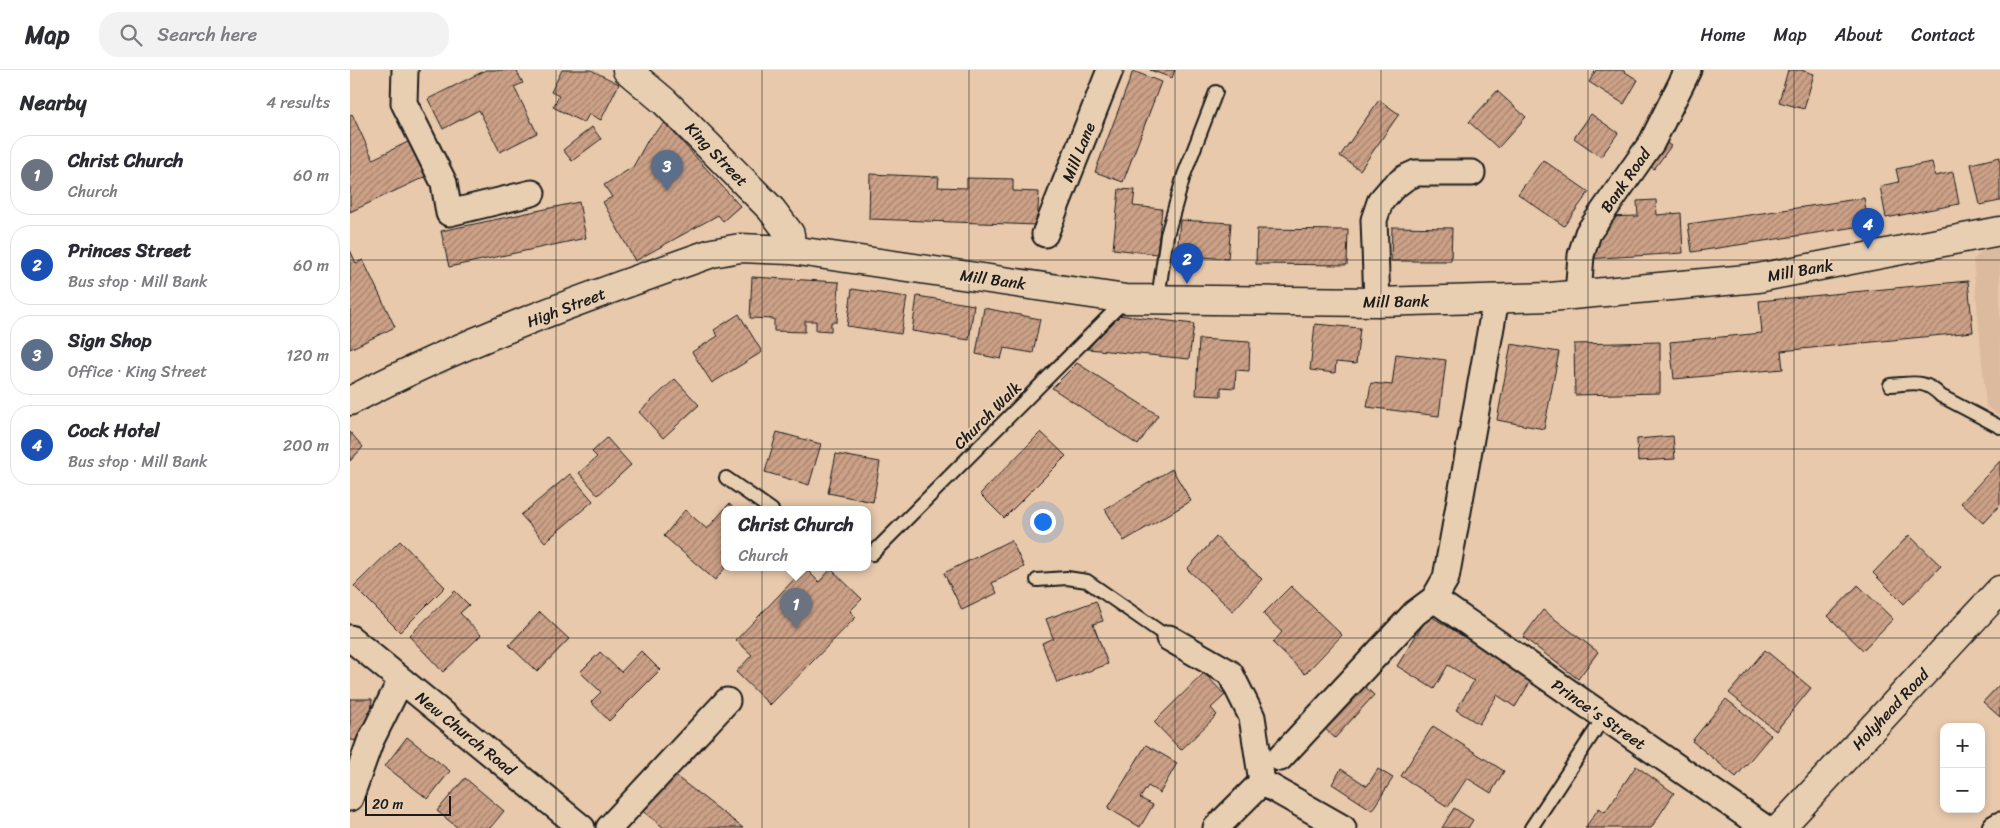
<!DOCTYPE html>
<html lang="en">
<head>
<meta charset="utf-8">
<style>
  body { margin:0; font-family:Sriracha,sans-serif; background:#f2f2f3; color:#2b2b33 }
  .controls { position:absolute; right:15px; bottom:15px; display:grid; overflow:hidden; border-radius:10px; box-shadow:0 2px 8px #0003 }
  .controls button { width:45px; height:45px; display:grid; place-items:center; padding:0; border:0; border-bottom:1px solid #e1e1e2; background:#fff; color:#2b2b33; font:25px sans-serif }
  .scale { position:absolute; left:15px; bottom:12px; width:86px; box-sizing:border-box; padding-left:5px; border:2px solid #1c1c1c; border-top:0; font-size:14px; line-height:18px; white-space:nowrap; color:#1c1c1c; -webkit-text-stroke:4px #e9cfb1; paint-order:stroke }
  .you { position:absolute; left:692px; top:451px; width:18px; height:18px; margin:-12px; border:4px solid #fff; border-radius:50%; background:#1a73e8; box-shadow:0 0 0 8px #1a73e833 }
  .badge { display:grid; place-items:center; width:32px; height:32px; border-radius:50%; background:#1c1c1c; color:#fff; font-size:16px; font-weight:700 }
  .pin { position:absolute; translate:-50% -41px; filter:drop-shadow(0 1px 2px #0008) }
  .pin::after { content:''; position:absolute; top:26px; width:18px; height:15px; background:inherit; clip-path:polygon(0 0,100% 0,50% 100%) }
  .popup { position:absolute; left:371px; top:436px; width:150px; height:65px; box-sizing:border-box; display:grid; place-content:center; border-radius:10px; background:#fff; filter:drop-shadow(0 1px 4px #0005); font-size:16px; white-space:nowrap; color:#7c7c81 }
  .popup b { font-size:19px; color:#2b2b33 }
  .popup::after { content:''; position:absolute; left:50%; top:100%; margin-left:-10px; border:10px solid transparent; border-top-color:#fff }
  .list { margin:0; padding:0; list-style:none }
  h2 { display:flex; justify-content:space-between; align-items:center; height:65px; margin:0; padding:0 20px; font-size:21px }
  h2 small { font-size:16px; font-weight:400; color:#7c7c81 }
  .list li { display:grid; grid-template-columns:32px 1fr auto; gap:15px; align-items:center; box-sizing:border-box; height:80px; margin:0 10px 10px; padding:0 10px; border:1px solid #e1e1e2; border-radius:20px }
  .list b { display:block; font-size:19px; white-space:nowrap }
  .list p { margin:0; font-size:16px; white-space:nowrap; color:#7c7c81 }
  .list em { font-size:16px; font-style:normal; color:#7c7c81 }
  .icon { flex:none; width:28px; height:28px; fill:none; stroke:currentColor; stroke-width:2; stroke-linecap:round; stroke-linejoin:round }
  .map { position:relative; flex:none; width:1650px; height:758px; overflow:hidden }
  header { display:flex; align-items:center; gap:30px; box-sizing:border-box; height:70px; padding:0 25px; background:#fff; border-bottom:1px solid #e1e1e2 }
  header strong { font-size:24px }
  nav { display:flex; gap:28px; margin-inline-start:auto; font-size:18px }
  .search { width:350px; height:45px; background:#f2f2f3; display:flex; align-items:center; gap:12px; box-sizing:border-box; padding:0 18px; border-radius:20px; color:#7c7c81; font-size:19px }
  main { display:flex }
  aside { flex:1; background:#fff }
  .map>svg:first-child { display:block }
  .built { fill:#dcba9e }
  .building { fill:url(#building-hatch); stroke:#1c1c1c }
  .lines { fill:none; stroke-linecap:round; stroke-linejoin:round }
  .service-casing { stroke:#1c1c1c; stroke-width:16 }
  .minor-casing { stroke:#1c1c1c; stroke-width:29 }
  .tertiary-casing { stroke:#1c1c1c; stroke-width:31 }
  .secondary-casing { stroke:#1c1c1c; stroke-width:31 }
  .service { stroke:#e9cfb1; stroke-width:12 }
  .minor { stroke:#e9cfb1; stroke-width:25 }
  .tertiary { stroke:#e9cfb1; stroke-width:28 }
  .secondary { stroke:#e9cfb1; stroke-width:28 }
  .grid { fill:none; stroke:#1c1c1c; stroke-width:1; stroke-opacity:0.55 }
  .labels { text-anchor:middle; stroke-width:4; stroke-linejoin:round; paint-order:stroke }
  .street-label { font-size:16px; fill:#1c1c1c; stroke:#e9cfb1 }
</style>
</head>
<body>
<header>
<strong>Map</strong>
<div class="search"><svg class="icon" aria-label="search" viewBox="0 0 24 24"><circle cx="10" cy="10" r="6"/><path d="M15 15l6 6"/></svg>Search here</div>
<nav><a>Home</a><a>Map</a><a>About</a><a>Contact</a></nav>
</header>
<main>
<aside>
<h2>Nearby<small>4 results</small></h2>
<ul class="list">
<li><span class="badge" style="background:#6b7280">1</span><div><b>Christ Church</b><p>Church</p></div><em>60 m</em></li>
<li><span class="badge" style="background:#1a4fb4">2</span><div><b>Princes Street</b><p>Bus stop · Mill Bank</p></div><em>60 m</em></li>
<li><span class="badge" style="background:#5c6f8a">3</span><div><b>Sign Shop</b><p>Office · King Street</p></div><em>120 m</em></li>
<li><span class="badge" style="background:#1a4fb4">4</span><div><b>Cock Hotel</b><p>Bus stop · Mill Bank</p></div><em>200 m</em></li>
</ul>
</aside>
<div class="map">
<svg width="1650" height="758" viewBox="0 0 1650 758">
  <defs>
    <pattern id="building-hatch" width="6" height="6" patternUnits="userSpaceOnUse" patternTransform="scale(1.25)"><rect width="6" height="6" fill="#cca187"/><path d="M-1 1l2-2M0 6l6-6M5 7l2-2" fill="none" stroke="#a5826e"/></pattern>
  </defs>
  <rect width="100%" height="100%" fill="#e8c9ac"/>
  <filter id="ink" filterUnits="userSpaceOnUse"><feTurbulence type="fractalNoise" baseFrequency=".02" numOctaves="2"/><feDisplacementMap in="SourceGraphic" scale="10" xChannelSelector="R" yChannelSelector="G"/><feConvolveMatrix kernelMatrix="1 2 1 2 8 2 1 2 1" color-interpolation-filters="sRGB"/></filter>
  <g filter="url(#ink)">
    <path class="built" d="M1650,177v169l-14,-9 -13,-147 9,-9z"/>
    <path class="building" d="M136,0h30l7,13 -9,4 23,46 -37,19 -21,-42 -36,19 -15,-30z
      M212,0h29l28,14 -18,36 -12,-6 -5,9 -31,-16 6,-11 -8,-4z
      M800,0h25l-3,8z
      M1246,0h26l16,10 -14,24 -35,-22z
      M1438,0h13l13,4 -10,35 -25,-7z
      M783,1l28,11 -38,100 -28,-10z
      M1147,21l29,26 -28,31 -29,-26z
      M1029,30l20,14 -39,56 -20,-14z
      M2,44l21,45 43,-21 17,35 -83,39v-97z
      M1241,44l27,19 -17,24 -27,-19z
      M315,53l75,83 -17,15 -5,-6 -83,46 -32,-59 9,-5 -8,-12 29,-18 16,-29z
      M242,57l9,12 -29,22 -9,-11z
      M1312,70l9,6 -17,23 -8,-6z
      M1650,87v44l-20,4 -9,-41z
      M1193,90l46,32 -25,34 -46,-32z
      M1582,92l3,14 18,-4 6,32 -73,14 -6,-32 19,-4 -3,-13z
      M520,104l69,3 -1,10 29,1v-10l46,1v12l26,1 -2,33 -168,-6z
      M769,119l16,1 -2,16 29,3 -5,45 -44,-5z
      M1514,128l4,27 -176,27 -4,-28z
      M1306,130l1,15 24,-2 2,40 -97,6 19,-42 33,-1 -1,-15z
      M229,132l7,36 -137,29 -8,-36z
      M830,150l51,3 -3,36 -51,-4z
      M1042,157l60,1 -1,33h-60z
      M907,159l91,1 -1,35 -91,-1z
      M0,180l6,13 7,-3 32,67 -45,22z
      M402,207l87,5 -2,40h-6v9l-15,-1v-9h-11v11l-31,-1v-12l-24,-1z
      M1618,211l5,51 -192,19 2,18 -109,10 -4,-37 92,-9 -3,-32z
      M502,219l55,8 -6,37 -54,-8z
      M567,226l57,9 -5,35 -57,-9z
      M634,238l56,11 -7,34 -29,-5 -3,11 -25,-5z
      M389,244l23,38 -50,31 -20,-31 26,-16 -4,-6z
      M768,245l76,9 -5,35 -101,-10z
      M965,254l45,4 -4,36 -20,-2 -1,11 -25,-3z
      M849,269l51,3 -1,29 -13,-1 -1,18 -14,-1v9l-25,-1z
      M1310,272v51l-85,2 -1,-51z
      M1161,274l48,8 -15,77 -47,-9z
      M1046,284l50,6 -7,56 -72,-9 4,-24 21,2z
      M727,293l81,52 -20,30 -86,-57z
      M325,309l24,26 -36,33 -24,-26z
      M0,362l13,15 -13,14z
      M427,362l44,12 -12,41 -44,-13z
      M691,362l25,24 -62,62 -24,-24z
      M1323,366l2,23 -37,2 -1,-22z
      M257,368l24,27 -33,30 -19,-22 18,-16 -5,-5z
      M486,384l44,8 -7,40 -45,-9z
      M1650,391v44l-17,18 -22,-20z
      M822,399l19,32 -67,40 -19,-32z
      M220,404l23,27 -48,41 -24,-27z
      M379,434l8,6h-12v58l-10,12 -51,-44 21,-26 22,19z
      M1559,465l32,31 -37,38 -31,-31z
      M866,467l46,42 -29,32 -46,-42z
      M661,470l13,27 -32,16 5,10 -35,17 -18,-37z
      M50,471l45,46 -45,45 -46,-46z
      M455,498l14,14 12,-13 31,30 -12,12 6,6 -86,88 -34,-33 16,-17 -16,-15z
      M1508,515l35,34 -30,31 -35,-34z
      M941,516l51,49 -37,39 -32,-31 9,-11 -19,-18z
      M105,521l14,14 -9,8 21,22 -38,37 -34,-36z
      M746,531l7,20 -10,3 15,40 -51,19 -15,-40 11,-5 -7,-19z
      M1193,540l55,42 -20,27 -55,-42z
      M190,542l29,27 -32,33 -28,-27z
      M1079,545l103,64 -17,28 -18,-12 -18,29 -23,-14 18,-29 -26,-16 -14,24 -37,-23z
      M1415,580l46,38 -35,43 -47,-38z
      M291,581l19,19 -51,51 -18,-19 10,-10 -21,-20 20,-20 21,20z
      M854,603l21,22 -14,13 6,7 -36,35 -27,-28z
      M1011,613l13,12 -39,43 -14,-13z
      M1650,614v33l-17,-15z
      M0,629h22l-2,43 -20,-2z
      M1376,629l45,36 -35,42 -44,-36z
      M1083,656l71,45 -13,22 -24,-15 -19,29 -47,-31z
      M57,667l43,34 -22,28 -43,-33z
      M796,675l31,18 -17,30 -12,-7 -8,12 13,7 -13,22 -32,-19z
      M1286,696l38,27 -23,35h-66l14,-20 6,4z
      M991,699l26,17 11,-17 15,9 -21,32 -40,-26z
      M319,701l74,57h-79l-24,-19z
      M115,708l39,33 -14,17h-32l-21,-17z
      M1104,738l19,12 -5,8h-26z"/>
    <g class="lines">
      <defs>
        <path id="service" d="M808,229l9,-64 17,-60 32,-83
          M1540,315c22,-1 34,-7 51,11l59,31
          M376,408l46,32
          M517,481l5,3 254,-255
          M687,510l30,-2 20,3 82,57
          M1181,758l73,-111"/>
        <path id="minor" d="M55,0l-1,33 40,80 5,30 83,-20
          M695,164l65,-164
          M1228,225l3,-40 7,-22 64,-91 36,-72
          M1146,229l-50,279 -12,21 331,229
          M1027,232l-3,-82 6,-18 12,-14 13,-10 11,-5h56
          M0,568l232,190
          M819,568l61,35 22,44 10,65 -46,46
          M930,688l135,-145 19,-14
          M912,712l81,46
          M0,728l20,-56 31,-62
          M259,758l118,-127
          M1645,758l5,-3"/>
        <path id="tertiary" d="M277,0l38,32 106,107 19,25 1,16
          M0,331c115,-61 239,-105 362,-148l28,-5 51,2 335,49 251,3 173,-5 208,-19 242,-47"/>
        <path id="secondary" d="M1430,758l220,-238"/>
      </defs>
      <use href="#service" class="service-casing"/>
      <use href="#minor" class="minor-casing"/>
      <use href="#tertiary" class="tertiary-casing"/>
      <use href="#secondary" class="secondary-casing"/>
      <use href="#service" class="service"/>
      <use href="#minor" class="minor"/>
      <use href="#tertiary" class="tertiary"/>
      <use href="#secondary" class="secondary"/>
    </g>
  </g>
  <path class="grid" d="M206,0v758M412,0v758M619,0v758M825,0v758M1031,0v758M1238,0v758M1444,0v758M0,190h1650M0,379h1650M0,568h1650"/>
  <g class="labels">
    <g class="street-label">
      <text transform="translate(728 82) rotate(-68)" y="6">Mill Lane</text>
      <text transform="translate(367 84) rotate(46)" y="6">King Street</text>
      <text transform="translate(1275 110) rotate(-55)" y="6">Bank Road</text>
      <text transform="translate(1450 200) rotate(-10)" y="6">Mill Bank</text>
      <text transform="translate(643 209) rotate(8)" y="6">Mill Bank</text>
      <text transform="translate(1046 231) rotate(-1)" y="6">Mill Bank</text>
      <text transform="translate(216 237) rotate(-21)" y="6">High Street</text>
      <text transform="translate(637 345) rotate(-45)" y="6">Church Walk</text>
      <text transform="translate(1540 639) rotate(-47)" y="6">Holyhead Road</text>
      <text transform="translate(1249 644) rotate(35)" y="6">Prince's Street</text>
      <text transform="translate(116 663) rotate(39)" y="6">New Church Road</text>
    </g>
  </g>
</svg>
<div class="controls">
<button>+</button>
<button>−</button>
</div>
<div class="scale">20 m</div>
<div class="you"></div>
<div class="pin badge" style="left:446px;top:559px;background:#6b7280">1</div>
<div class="popup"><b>Christ Church</b>Church</div>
<div class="pin badge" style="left:837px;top:214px;background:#1a4fb4">2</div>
<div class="pin badge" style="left:317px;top:121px;background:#5c6f8a">3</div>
<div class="pin badge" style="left:1518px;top:179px;background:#1a4fb4">4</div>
</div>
</main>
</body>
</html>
